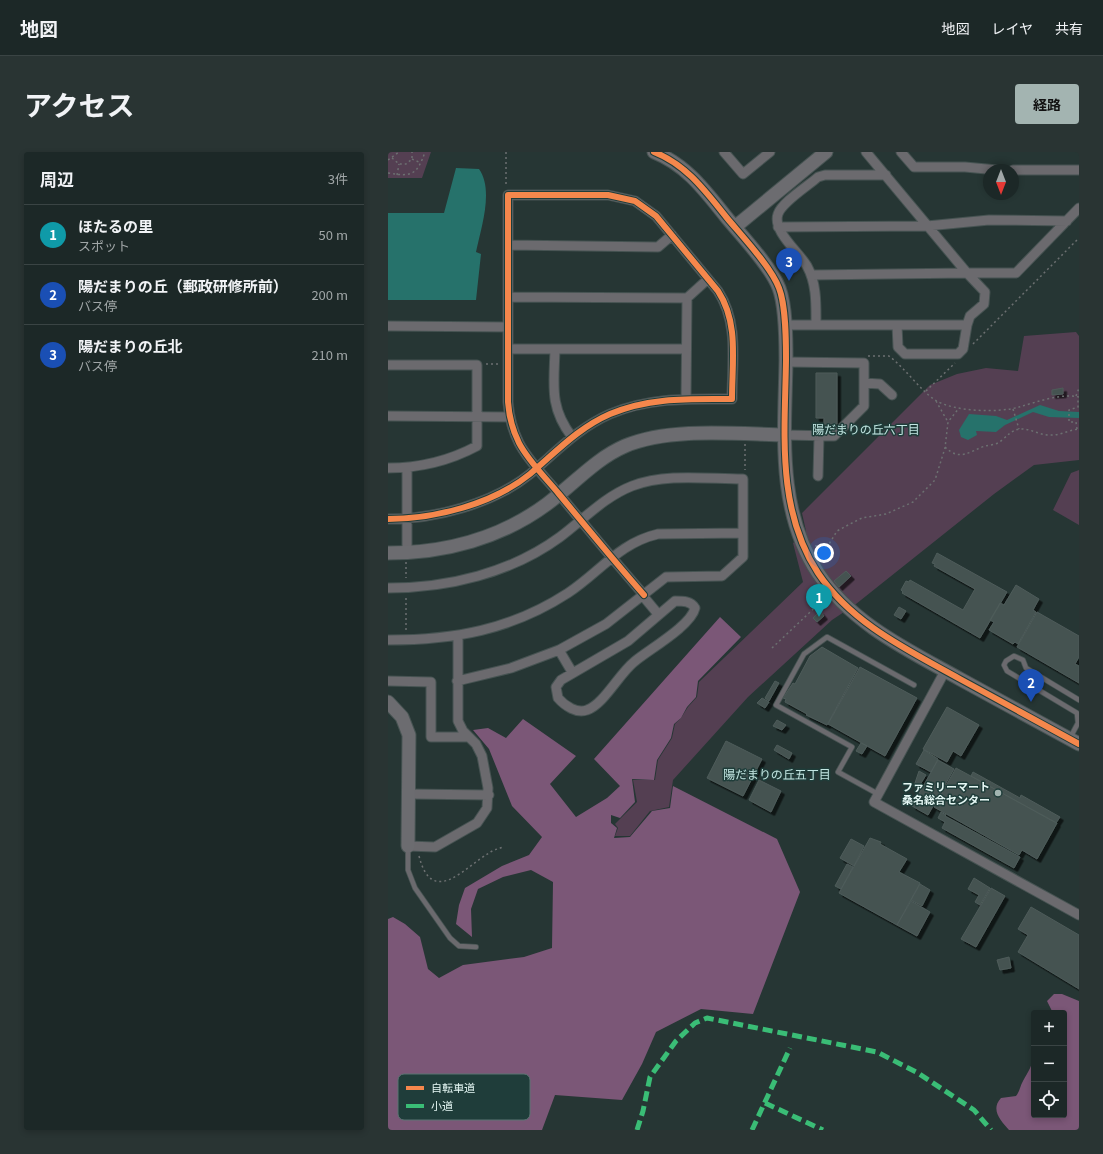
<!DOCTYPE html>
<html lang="ja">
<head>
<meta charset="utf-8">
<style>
  body { margin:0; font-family:Georgia,"Noto Sans JP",serif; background:#293433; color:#f1f3f6 }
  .controls { position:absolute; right:12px; bottom:12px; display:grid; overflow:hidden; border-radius:4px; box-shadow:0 2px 6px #0003 }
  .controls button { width:36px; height:36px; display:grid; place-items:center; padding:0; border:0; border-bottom:1px solid #3a4444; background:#1c2827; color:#f1f3f6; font:20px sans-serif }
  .compass { position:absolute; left:595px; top:12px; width:36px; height:36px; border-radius:50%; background:#1c2827; box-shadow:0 2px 6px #0003; rotate:180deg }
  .you { position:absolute; left:436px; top:401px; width:14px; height:14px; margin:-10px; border:3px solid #fff; border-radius:50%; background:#1a73e8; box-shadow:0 0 0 6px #1a73e833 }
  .badge { display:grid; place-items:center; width:26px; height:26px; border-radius:50%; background:#a3b4b1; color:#fff; font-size:13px; font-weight:700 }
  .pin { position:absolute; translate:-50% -33px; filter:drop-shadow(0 1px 2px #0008) }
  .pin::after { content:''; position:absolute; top:21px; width:14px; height:12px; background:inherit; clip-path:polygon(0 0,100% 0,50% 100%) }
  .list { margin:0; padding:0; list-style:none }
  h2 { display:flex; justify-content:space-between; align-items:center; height:52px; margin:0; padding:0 16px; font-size:17px }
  h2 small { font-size:13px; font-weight:400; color:#a0a6a7 }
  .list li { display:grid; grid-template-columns:26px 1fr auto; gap:12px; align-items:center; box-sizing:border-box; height:60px; padding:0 16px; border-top:1px solid #3a4444 }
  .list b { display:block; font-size:15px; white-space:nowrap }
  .list p { margin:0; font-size:13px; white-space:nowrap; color:#a0a6a7 }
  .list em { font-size:13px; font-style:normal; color:#a0a6a7 }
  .icon { flex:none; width:22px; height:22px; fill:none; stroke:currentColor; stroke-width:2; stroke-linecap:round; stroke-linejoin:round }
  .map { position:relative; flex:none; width:691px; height:978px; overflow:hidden; border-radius:4px }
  header { display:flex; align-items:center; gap:24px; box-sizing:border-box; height:56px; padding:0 20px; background:#1c2827; border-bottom:1px solid #3a4444 }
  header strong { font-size:19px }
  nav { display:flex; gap:22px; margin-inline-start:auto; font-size:14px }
  .intro { display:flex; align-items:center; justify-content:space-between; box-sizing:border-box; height:96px; padding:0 24px }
  h1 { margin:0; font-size:28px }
  .button { padding:10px 18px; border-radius:4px; background:#a3b4b1; color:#111; font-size:14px; font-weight:700 }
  main { display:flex; gap:24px; padding:0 24px }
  aside { flex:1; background:#1c2827; border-radius:4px; box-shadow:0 2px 6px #0003 }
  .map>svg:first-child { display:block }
  .green { fill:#543f52 }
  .forest { fill:#7b5777 }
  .water { fill:#26726b }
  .building { fill:#455251; stroke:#4e5c5a; filter:url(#shadow) }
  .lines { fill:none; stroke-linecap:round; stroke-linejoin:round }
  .lane-casing { stroke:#465352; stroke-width:6 }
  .street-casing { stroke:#465352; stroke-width:11 }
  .secondary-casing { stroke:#465352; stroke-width:15 }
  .path { stroke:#6c7071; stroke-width:1.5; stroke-dasharray:2 3; stroke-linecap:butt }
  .lane { stroke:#6b6a6e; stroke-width:4.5 }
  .street { stroke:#6b6a6e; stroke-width:9 }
  .secondary { stroke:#6c6c70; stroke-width:13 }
  .quiet { stroke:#3abd76; stroke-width:5; stroke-dasharray:10 5; stroke-linecap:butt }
  .cycleway-casing { stroke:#1f3d3a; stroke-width:8 }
  .cycleway { stroke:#f5874c; stroke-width:6 }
  .poi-dot { fill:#a3b4b1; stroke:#1f3d3a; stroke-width:1.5 }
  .labels { text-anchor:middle; stroke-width:3; stroke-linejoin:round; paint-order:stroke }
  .poi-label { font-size:11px; font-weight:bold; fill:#e6f8f5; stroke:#1f3d3a; text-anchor:end }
  .neighbourhood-label { font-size:12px; fill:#c3e6e2; stroke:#1f3d3a }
  .key { fill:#1f3d3a; stroke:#5b7572; stroke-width:1 }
  .key-label { font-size:11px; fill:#e6f8f5 }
</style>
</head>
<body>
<header>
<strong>地図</strong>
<nav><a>地図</a><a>レイヤ</a><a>共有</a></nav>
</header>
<div class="intro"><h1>アクセス</h1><a class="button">経路</a></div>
<main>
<aside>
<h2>周辺<small>3件</small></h2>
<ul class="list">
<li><span class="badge" style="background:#0f9aa8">1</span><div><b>ほたるの里</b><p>スポット</p></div><em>50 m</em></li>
<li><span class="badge" style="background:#1a4fb4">2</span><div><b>陽だまりの丘（郵政研修所前）</b><p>バス停</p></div><em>200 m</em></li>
<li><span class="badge" style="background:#1a4fb4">3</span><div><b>陽だまりの丘北</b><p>バス停</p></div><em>210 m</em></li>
</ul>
</aside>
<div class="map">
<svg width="691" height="978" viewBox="0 0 691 978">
  <defs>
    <filter id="shadow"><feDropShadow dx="3.5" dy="3.5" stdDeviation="0" flood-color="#0009"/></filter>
  </defs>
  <rect width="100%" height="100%" fill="#263634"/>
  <path class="green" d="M0,0h43l-9,26h-34z
    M688,180l3,4v124l-45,5 -40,29 -138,110 -24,16 -84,77 -75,83 -4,27 -19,4 -20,25h-15l3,-8 -3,-4 22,-22 -4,-22h22l3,-20 14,-22 3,-14 6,-6 7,-11 9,-10 2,-15 104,-100 -10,-39 13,-12 -4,-18 128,-128 27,-11 29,-6 32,3 6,-35z
    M691,318v55l-26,-15 18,-37z"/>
  <path class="forest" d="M332,465l21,20 -43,44 -2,16 -9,10 -6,11 -7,6 -3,14 -14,22 -3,20 -22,-1 3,23 -15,16 -9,-3v8l6,5 -3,10 16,-1 22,-26 18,-3 3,-22 104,53 23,53 -47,122 -52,-5 -45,23 -14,32 -20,36 -67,-5 -13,35h-154v-211l5,-2 12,7 15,13 8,32 11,9 24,-13 61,-8 28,-9 1,-66 -22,-12 -28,7 -25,12 -7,20 1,28 -16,-13 3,-19 6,-17 37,-22 27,-11 13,-18 -30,-31 -23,-57 -16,-19 15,-2 18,10 17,-19 53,37 -26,28 26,33 31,-19 13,-12 -26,-27z
    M666,842h8l17,7v129h-70c-8,-9 -19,-20 -8,-32l15,-2c4,-5 4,-10 7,-15 6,-11 8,-13 11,-25v59h30v-102h-11l-6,-12z"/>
  <path class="water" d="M68,16l23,1c15,21 2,59 -3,83l5,2 -5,46h-88v-87h56z
    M652,253l19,6 20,1v6l-30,-1 -16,-5 -28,13 -9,7 -20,-1 1,4 -9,5 -7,-3 -2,-7 10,-16 27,2 11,4z"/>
  <path class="building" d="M428,221h21v51h-13v-6h-8z
    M675,236v6l-11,1v-5z
    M549,401l70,39 -27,46 -78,-45 1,-1 -2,-2 5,-9 3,1 1,-2 53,30 12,-21 -41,-23 1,-2 -3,-1z
    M458,419l5,5 -12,11 -5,-6z
    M628,433l23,14 -6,11 3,2 -18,32 -3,-2 -2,2 -24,-14 5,-8 -4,-2 10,-17 4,2z
    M511,455l7,4 -5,8 -7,-4z
    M432,459l4,5 -7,6 -4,-4z
    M649,460l42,24v21l-4,7 4,2v17l-62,-36z
    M434,495l36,21 -31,57 -21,-10 1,-1 -22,-12 1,-3 -3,-1 10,-15 2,1 15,-28z
    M472,515l57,31 -32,58 -57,-32z
    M387,529l4,2 -10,18 -4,-3z
    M374,546l7,4 -4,6 -8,-5z
    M559,555l32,18 -18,31 -8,-5 -6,11 -24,-13z
    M389,568l9,5 -4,5 -9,-4z
    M338,589l36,18 -19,37 -36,-18z
    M473,591l6,3 -5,8 -6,-3z
    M389,593l15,8 -3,6 -15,-9z
    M536,598l14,9 -7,13 -15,-8z
    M550,608l16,9 -26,46 -16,-9z
    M568,616l101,55 -20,36 -15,-9 -3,5 -85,-48z
    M531,619l7,4 -8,13 -4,-2z
    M585,620l47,26 1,-3 39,22 -4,6 -85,-47z
    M371,628l22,11 -10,21 -22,-12z
    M553,660l5,3 -1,1 75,41 -6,11 -72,-40 3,-6 -7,-4z
    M482,686l11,4 -1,2 27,15 -8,13 21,11 -23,42 -58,-32z
    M463,687l13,7 -10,20 -14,-8z
    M459,712l6,3 -12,22 -6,-3z
    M586,726l16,10 -10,17 -5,-3 4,-7 -11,-6z
    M532,732l10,6 -8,16 -11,-6z
    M603,736l14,8 -29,51 -15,-8z
    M523,749l19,11 -13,24 -20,-11z
    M643,755l48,28v54l-61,-37 10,-17 -10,-6z
    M621,805l2,11 -11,2 -3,-10z"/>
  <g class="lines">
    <defs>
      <path id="lane" d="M682,586l8,-15 -1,-10 -70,-42 -3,-6 2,-4 8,-5 9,4 3,8 53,32
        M490,642l-40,-22 14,-25 -76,-42 28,-51 23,-17 87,48
        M20,695v23l7,18 35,50 9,8 17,1"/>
      <path id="street" d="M336,0l19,22 27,-22
        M478,0l101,121
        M513,0l13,15h51l32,3
        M625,18h66
        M390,75l149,-1 62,-6 78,1
        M120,93l150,2 14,-12
        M423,123l156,-2
        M120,145l179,1 21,-19
        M396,173h183l3,-9 14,-12 1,-12 -18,-19h49l63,-65
        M428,173c0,-20 1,-41 -9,-59 -8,-14 -35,-35 -29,-52 4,-12 30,-28 40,-37l7,-2h61
        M509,173l1,22 7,7h53l5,-5 4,-24
        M0,174l120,1
        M120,197h178
        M167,197c-1,36 -6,58 17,88
        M0,213h89v81c-28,15 -57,22 -89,22
        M476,231l16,1 12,11
        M298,247l1,-101
        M0,264l122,1
        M397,283l49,1 30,-30v-43l-78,-1
        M19,316v85
        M430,324l1,-40
        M0,367c47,0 105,-15 142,-45 26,-22 48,-46 80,-60 40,-17 80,-15 122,-15 0,-37 7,-76 -14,-108l-62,-75 -21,-15 -27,-6h-100v207c1,14 5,29 11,41 10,19 27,35 40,51 28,34 56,68 85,101
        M0,436c60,0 123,-15 172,-51 24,-18 44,-40 72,-51 34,-13 75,-7 111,-7v78l-21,19 -56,1 -60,47 -47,26 -48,18 -54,13
        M255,444l15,18
        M287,449c8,0 16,0 20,7 -4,18 -47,42 -61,54 -15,12 -30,42 -47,48 -10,4 -22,-4 -29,-12l-2,-11 5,-7 67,-39z
        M0,488c66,0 123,-10 180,-47 32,-21 51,-50 90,-59l85,-1
        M171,498l13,22
        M557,519l-71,131 205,113
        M0,529l43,1v55h38
        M21,642l80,1
        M20,694l27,1 42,-24 10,-15 1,-20 -6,-32 -6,-12 -13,-13 -5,-10v-85"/>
      <path id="secondary" d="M266,0c33,13 52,40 73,66 15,18 44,49 52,70 7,18 7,52 7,72 -1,72 -10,149 32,213 34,51 90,77 142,106 40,22 79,43 119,65
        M347,75l91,-75
        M0,401c57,0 113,-15 159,-49 27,-20 48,-45 78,-58 45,-19 111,-12 160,-11
        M0,550l14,15 7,18 -1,111"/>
    </defs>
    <use href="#lane" class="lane-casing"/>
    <use href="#street" class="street-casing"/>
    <use href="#secondary" class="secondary-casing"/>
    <path class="path" d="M118,0v35
      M4,6l7,6h7l6,-5v-7
      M24,7l9,4
      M0,8l11,-8
      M0,21c24,4 29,2 37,-21
      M9,23l2,-11
      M585,192l106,-106
      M480,204h21c16,12 31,34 46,44 19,12 64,13 84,7 18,-5 41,-14 60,-10
      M98,212h14
      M538,239l29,-28
      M688,244l3,-8
      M548,249l12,21
      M625,257l6,20
      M689,277l-1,-7h-7v-12l9,-3v-10
      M357,292v26
      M557,295c15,15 25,4 40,-1 5,-1 12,-1 17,-6 6,-5 9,-9 17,-11 11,-1 20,6 30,6 10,1 20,-5 30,-6
      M427,394l14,-2 8,-13 13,-7 12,-6 24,-4 27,-12 22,-22 10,-32 3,-26 11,-14
      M437,409l4,-11v-6
      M18,410v16
      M18,478v-34
      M384,496l53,-50
      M31,704c13,52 46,11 70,-3 4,-3 9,-4 14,-6"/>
    <use href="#lane" class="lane"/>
    <use href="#street" class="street"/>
    <use href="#secondary" class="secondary"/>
    <path class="quiet" d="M377,951l58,27
      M249,978l6,-19 7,-34 26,-36 19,-18 12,-5 170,34 41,21 56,37 17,20
      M364,978l38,-82"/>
    <defs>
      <path id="cycleway" d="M266,0c33,13 52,40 73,66 15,18 44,49 52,70 7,18 7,52 7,72 -1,72 -10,149 32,213 34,51 90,77 142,106 40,22 79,43 119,65
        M0,367c47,0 105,-15 142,-45 26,-22 48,-46 80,-60 40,-17 80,-15 122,-15 0,-37 7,-76 -14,-108l-62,-75 -21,-15 -27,-6h-100v207c1,14 5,29 11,41 10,19 27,35 40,51 28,34 56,68 85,101"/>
    </defs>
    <use href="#cycleway" class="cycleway-casing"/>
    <use href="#cycleway" class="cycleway"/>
  </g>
  <circle class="poi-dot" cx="610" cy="641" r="4"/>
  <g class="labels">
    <g class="poi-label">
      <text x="602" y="639">ファミリーマート<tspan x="602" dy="13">桑名総合センター</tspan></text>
    </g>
    <g class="neighbourhood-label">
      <text x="478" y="282">陽だまりの丘六丁目</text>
      <text x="389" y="627">陽だまりの丘五丁目</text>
    </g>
  </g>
  <rect x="10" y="922" width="132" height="46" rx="6" class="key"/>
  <rect x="18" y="934" width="18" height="4" fill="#f5874c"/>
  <rect x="18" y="952" width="18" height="4" fill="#3abd76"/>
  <g class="key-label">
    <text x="43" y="940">自転車道</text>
    <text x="43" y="958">小道</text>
  </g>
</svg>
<div class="controls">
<button>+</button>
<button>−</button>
<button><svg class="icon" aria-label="locate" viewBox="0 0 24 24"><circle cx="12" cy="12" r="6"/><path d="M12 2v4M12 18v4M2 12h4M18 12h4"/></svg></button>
</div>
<svg class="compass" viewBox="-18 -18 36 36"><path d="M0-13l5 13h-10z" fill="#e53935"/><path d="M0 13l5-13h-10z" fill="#a0a6a7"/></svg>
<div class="you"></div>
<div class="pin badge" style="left:431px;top:465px;background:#0f9aa8">1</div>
<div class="pin badge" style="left:643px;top:550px;background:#1a4fb4">2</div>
<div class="pin badge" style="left:401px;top:129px;background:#1a4fb4">3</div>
</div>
</main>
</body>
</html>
